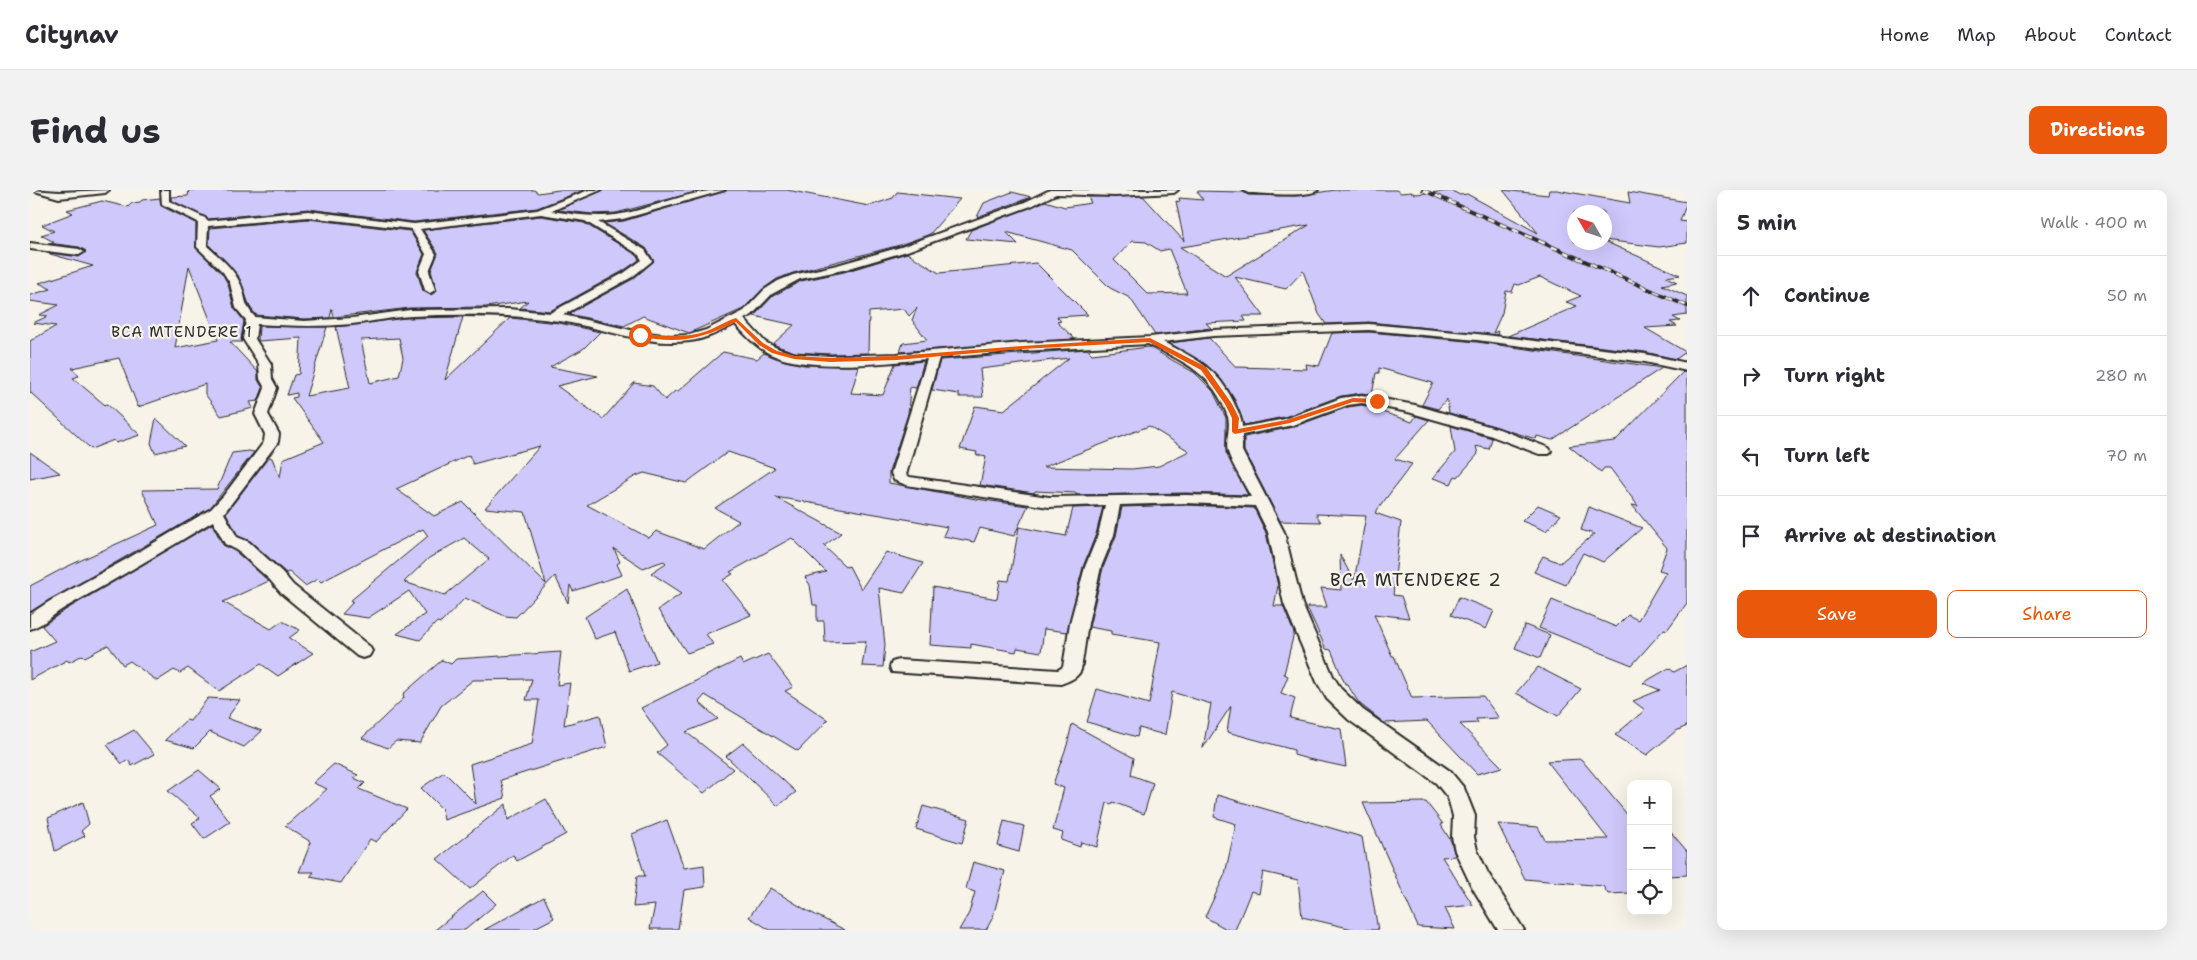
<!DOCTYPE html>
<html lang="en">
<head>
<meta charset="utf-8">
<style>
  body { margin:0; font-family:"Shantell Sans",sans-serif; background:#f2f2f3; color:#2b2b33 }
  .controls { position:absolute; right:15px; bottom:15px; display:grid; overflow:hidden; border-radius:10px; box-shadow:0 5px 20px #0002 }
  .controls button { width:45px; height:45px; display:grid; place-items:center; padding:0; border:0; border-bottom:1px solid #e1e1e2; background:#fff; color:#2b2b33; font:25px sans-serif }
  .compass { position:absolute; left:1537px; top:15px; width:45px; height:45px; border-radius:50%; background:#fff; box-shadow:0 5px 20px #0002; rotate:309deg }
  .stop { position:absolute; width:15px; height:15px; margin:-11px; border:4px solid #ea580c; border-radius:50%; background:#fff }
  .stop.end { background:#ea580c; border-color:#fff; box-shadow:0 1px 5px #0008 }
  .list { margin:0; padding:0; list-style:none }
  h2 { display:flex; justify-content:space-between; align-items:center; height:65px; margin:0; padding:0 20px; font-size:21px }
  h2 small { font-size:16px; font-weight:400; color:#7c7c81 }
  .list li { display:grid; grid-template-columns:32px 1fr auto; gap:15px; align-items:center; box-sizing:border-box; height:80px; padding:0 20px; border-top:1px solid #e1e1e2 }
  .list b { display:block; font-size:19px; white-space:nowrap }
  .list em { font-size:16px; font-style:normal; color:#7c7c81 }
  .actions { display:flex; gap:10px; padding:15px 20px }
  .actions a { flex:1; padding:11px 0; border:1px solid #ea580c; border-radius:10px; text-align:center; font-size:18px; color:#ea580c }
  .actions .main { background:#ea580c; color:#fff }
  .icon { flex:none; width:28px; height:28px; fill:none; stroke:currentColor; stroke-width:2; stroke-linecap:round; stroke-linejoin:round }
  .map { position:relative; flex:none; width:1657px; height:740px; overflow:hidden; border-radius:10px }
  header { display:flex; align-items:center; gap:30px; box-sizing:border-box; height:70px; padding:0 25px; background:#fff; border-bottom:1px solid #e1e1e2 }
  header strong { font-size:24px }
  nav { display:flex; gap:28px; margin-inline-start:auto; font-size:18px }
  .intro { display:flex; align-items:center; justify-content:space-between; box-sizing:border-box; height:120px; padding:0 30px }
  h1 { margin:0; font-size:35px }
  .button { padding:12px 22px; border-radius:10px; background:#ea580c; color:#fff; font-size:18px; font-weight:700 }
  main { display:flex; gap:30px; padding:0 30px }
  aside { flex:1; background:#fff; border-radius:10px; box-shadow:0 5px 20px #0002 }
  .map>svg:first-child { display:block }
  .building { fill:#cfc8fb; stroke:#2b2b2b; fill-rule:evenodd }
  .lines { fill:none; stroke-linecap:round; stroke-linejoin:round }
  .street-casing { stroke:#2b2b2b; stroke-width:4 }
  .street { fill:#f7f3e8; fill-rule:evenodd }
  .rail-casing { stroke:#2b2b2b; stroke-width:4 }
  .rail { stroke:#f7f3e8; stroke-width:2.5; stroke-dasharray:7; stroke-linecap:butt }
  .route { fill:#ea580c }
  .labels { text-anchor:middle; stroke-width:4.5; stroke-linejoin:round; paint-order:stroke }
  .far-quarter-label { font-size:15px; letter-spacing:1px; fill:#2b2b2b; stroke:#f7f3e8 }
  .quarter-label { font-size:18px; letter-spacing:1px; fill:#2b2b2b; stroke:#f7f3e8 }
</style>
</head>
<body>
<header>
<strong>Citynav</strong>
<nav><a>Home</a><a>Map</a><a>About</a><a>Contact</a></nav>
</header>
<div class="intro"><h1>Find us</h1><a class="button">Directions</a></div>
<main>
<div class="map">
<svg width="1657" height="740" viewBox="0 0 1657 740">
  <rect width="100%" height="100%" fill="#f7f3e8"/>
  <filter id="ink" filterUnits="userSpaceOnUse"><feTurbulence type="fractalNoise" baseFrequency=".02" numOctaves="2"/><feDisplacementMap in="SourceGraphic" scale="10" xChannelSelector="R" yChannelSelector="G"/><feConvolveMatrix kernelMatrix="1 2 1 2 8 2 1 2 1" color-interpolation-filters="sRGB"/></filter>
  <g filter="url(#ink)">
    <path class="building" d="M159,0h345l4,3 21,-3h25l-47,18 -123,14 -106,-13 -100,10 -37,-19v-3l17,-1z
      M573,0h101l-88,23 -24,1 -34,-4z
      M697,0h60l82,16 24,-8 4,-6 63,7 -30,35 -30,11 -107,28 -16,6 -14,10 -20,20 -54,24 -46,-17 -19,10 -56,-12 65,-35 21,-18 -8,-13 -42,-25 20,-2z
      M1305,0h61l5,3 10,-1 4,2 37,-3 8,4 7,-1 71,39 -35,-43 45,5 1,-5h8l73,13 -2,-11 59,10 -7,19 7,1v21l-28,4 -55,-7v-28h-30v30l30,-1 76,34 -14,2 11,5 -15,3 25,11v19l-14,2 7,4 -10,1 7,4 -32,2 41,24 -10,7 -31,-7 -137,-16 69,-30 -11,-4 15,-6 -41,-19 -21,8 -4,-1 -3,8 -6,-1 -4,22 -9,20 5,-2 -1,4 -128,-13 -43,2 -7,-10 -16,-43 -17,18 -51,-12 29,39h-21l3,5 -40,2 5,5 -56,7 -25,-37 -20,-10 -38,-38 -66,-18 12,12 -52,-5 5,-9 74,-29 20,6 26,-4 -3,-6 55,-1 41,45 -8,-40 4,1 -1,-4 24,2 -6,-9 46,1 5,3 48,1zM1279,35l-83,51 -46,-29 8,-1zM1102,51l14,1 14,9 9,-2 18,44 -39,1 -34,-34z
      M982,2l19,5 -54,20 7,-14z
      M130,8l1,8 35,17v25l26,25 6,11 6,24 10,13 -3,18 1,3h-12l28,30v8l5,8 -5,13 -8,1 3,6 -32,8 -16,-22v-10l-67,23 -19,-49 -47,10 7,8 -6,2 32,27 2,-1 33,31 -24,8 -2,-3 -23,9 -61,-57v-51l26,-15 -23,-3 15,-7 -9,-1 20,-10 -29,-4v-6l21,-6 -12,-6 54,-17 -50,-14 36,5 7,-6 -7,-4 -31,-4 6,-1 -13,-7 13,-4 -12,-6 31,-12 -6,-3 35,-9 26,6 4,-4 8,-1 2,-2zM159,76l29,74 -43,8z
      M511,26l43,7 53,32 2,5 -16,11 -73,40 -30,-3 8,-7 -42,6 -76,1 -76,9 -2,-8 -2,9 -26,1 -48,-4 -6,-8 -12,-32 -29,-30 1,-17 98,-9 102,12 14,23 -7,18 6,19 8,4 6,-4 -6,-20 7,-18 -15,-23z
      M877,63l32,20 97,-10 52,52 -31,2 4,4 -4,1 18,17 -175,13 3,-9 24,-3 -15,-20 5,-12 -8,8 -5,-7 -35,3 -1,41 -38,1 -35,-2 -15,-5 -7,-3 21,-19 -40,-9 19,-20 28,-15 43,-9z
      M433,127l-18,63 65,-62 49,5 41,9 -17,17 -33,18 48,9 -41,10 46,33 31,-36 19,3 12,14 10,-9h3l45,-39 34,7 7,-6 21,8 19,4 55,1 -8,27 32,2 12,-31 29,-3 -8,27 -6,-1 -2,27 -19,58v11l87,16 52,7 -14,30 -34,-8 -6,14 -31,-6 4,-9 -36,-7 -136,-23 66,36 -17,13 22,21 3,-1 12,23 25,-37 37,11 -19,30 -25,-5 6,57 -2,22 -21,-1 4,-25 -41,1 -1,-21h-7v-16h-4l-3,-20 -5,-8 21,-5 -34,-34 -62,34 3,2 -10,6 28,35 -45,19 7,10 -26,9 -29,-43 24,-17 -31,-20 15,-10 -2,-2 -21,7 -29,-19 6,13 -3,2 5,11 -49,16 -3,-6 -2,18 -13,-27 -39,41 -11,-1 -40,-18 -24,25 -4,-1 -17,18 -23,-6 28,-20 -16,-23 -41,27 -26,-4 11,-12 -3,-1 78,-65 -5,-7 -102,53 -3,-3 -13,7 -16,-14 -3,1 -36,-32 -12,-5 -12,-23 43,-56 3,1 8,20 3,-19 41,-17 -32,-44 5,-1v-4l-10,2 7,-20 5,-1 2,-36 -43,3 1,-15 68,1 -21,69 44,-8 -14,-61 69,-9zM369,148l4,20 -4,18 -29,7 -9,-43zM510,256l-55,62 40,4 21,72 -83,-82 -29,14 -38,-27 73,-34 4,9zM698,262l47,16 -60,40 24,13 -35,28 -48,-18 -7,7 -62,-33 49,-29 8,-3 42,10zM434,348l25,21 -44,36 -41,-13 25,-24z
      M1339,142l108,10 185,26 -110,72 -15,-4 -1,3 -87,-26 -2,-14 -9,10 -16,-4 11,-22 -54,-15v5h-3l-4,22 -10,-2 -21,3 -57,21 -40,8 -9,-25 -14,-21 -16,-15 -36,-21 40,-5 27,29 71,2 -1,-5 13,2 13,-33z
      M1119,157l46,26 18,18 13,27v35l22,42 -62,-2 -110,2v-2l-41,-2 -1,2 -54,-8 6,-28 -10,-2 1,-3 -17,-3 15,-43 29,4 65,-52 -89,11 3,28h-24v-3l-27,-4 8,-30 147,-11 5,5zM1119,236l40,25 -30,15 -27,3 -89,-2z
      M1653,182l4,1v230l-20,27 -3,-1 -32,36 -93,-37 13,-28 64,27 12,-12 10,5 28,-48 -7,-2 8,-22 -35,-43 6,1 -28,-38h-6l-3,4 -32,-26 46,-5z
      M1332,215l50,17 4,-6 13,4 -34,39 17,5 -37,49 26,9 -8,73 8,1 8,22 -35,-4 18,42h2l18,42 71,-2 16,22 -23,1 2,4 -18,1 42,43 -25,7 -50,-53 -43,2 -25,-20 -12,-19h-2l-14,-34 -5,-1 -19,-42h20l-6,-19 20,2 -1,-35 14,26 12,-65 -50,-2 5,8 -41,-1 -36,-70v-14l49,-10 55,-20z
      M126,228l29,28 -30,7 -4,-10z
      M1421,236l41,12 -3,11 -13,-3 2,8 -20,23 -3,-1 -4,8 -18,-6 22,-26z
      M219,261l5,1 -44,56 -180,104v-26l34,-18 94,-43 -16,-35 75,-1 15,-36z
      M0,262l30,21 -30,6z
      M1156,315l68,3 12,25 12,53 -4,20h9l11,27 -10,41 4,2 -7,17 14,5 -5,20 51,11 5,38 -38,-8 -14,-4v-5l-67,-18 4,-26 -28,42 8,-44 -39,-12 -7,43 -26,-7 -2,9 -50,-15 10,-33 52,15 11,-62 -49,-8v-3l-22,-4 14,-59 13,-32 6,-29z
      M1508,315l23,10 -15,16 -24,-10z
      M1073,317l-7,27 -13,33 -16,65 -23,-3 -3,23 -24,-4 -1,4 -45,-8v4l-41,-3 3,-58 64,12 3,-19 9,1 10,-54 47,9 7,-28z
      M1559,317l53,21 -39,34 -20,-9 -17,32 -32,-13 9,-16 17,7 34,-29 -13,-4z
      M182,334l11,21 13,7 33,29 -46,21 48,27 11,-8 18,9 -11,8 24,15 -35,23 -17,-12 -42,27 -31,-23 -8,5 -6,-3 -17,11 -27,-20 -7,4 -15,-20 -23,12 -2,-2 -14,7 -2,-2 -37,20v-28l25,-11 -13,-15 25,-17z
      M597,399l30,73 -28,9 -14,-39 -20,7 -10,-22z
      M1429,407l35,14 -8,18 -35,-14z
      M1495,435l25,10 -10,23 -25,-10z
      M531,462l-4,33 13,-2 -6,42 36,-10 7,32 -106,33 4,18 -61,22 -2,-11 -21,-21 23,-16 32,32 -6,-40 62,-20 7,-44h-13l6,-21 -59,1 -32,26 -21,37 -24,-2 -8,7 -26,-10 42,-40 -1,-4 39,-34 9,4 5,-5z
      M738,464l25,33 -8,4 43,29 -30,31 -93,-56 -6,7 19,17 -32,13 47,37 -29,24 -47,-40 10,-8 -26,-37 99,-49 3,6z
      M1657,475v61l-11,5 -29,24 -32,-20 30,-25 -12,-9 27,-11 -17,-7 26,-15 5,4z
      M1508,477l43,22 -23,27 -42,-23z
      M178,508l32,2 -13,18 35,13 -18,16 -34,-15 -16,16 -29,-8 21,-20 4,1z
      M1042,534l62,34 -3,17 22,8 -9,31 -31,-12 -1,2 -5,-1 -10,44 -16,-5 -1,5 -19,-7 2,-7 -10,-3 11,-42 -11,-4 14,-39z
      M104,540l20,24 -22,12 -4,-6 -6,4 -15,-19z
      M713,553l53,49 -18,14 -52,-50z
      M1551,569l50,60v74l-23,1 -5,-8 -78,-7 -27,-55 40,3 7,13 63,-1 -61,-78z
      M304,574l24,11 -4,3 11,5 -6,6 48,20 -31,33 -6,-3 -29,44 -31,-6 4,-5h-15l12,-30 -26,-16 42,-37 -14,-6z
      M169,580l22,19 -11,7 20,26 -26,17 -12,-16 8,-5 -32,-27z
      M1187,605l145,42 16,93h-21l-55,-13 -4,-37 -35,-8 -4,22 -8,-3 -16,39h-7l-23,-13 20,-43 11,-50 -22,-7z
      M516,609l20,35 -49,27 -4,-6 -43,34 -33,-30 69,-55 2,16z
      M53,612l6,22 -8,7 4,5 -30,15 -7,-33z
      M1396,612l17,22 -2,1 10,16 4,15 -13,1 31,48 -28,3 10,21 -37,-2 -55,-124z
      M893,616l46,13 -7,24 -46,-14z
      M637,630l17,48 20,-3 1,22 -21,3 -6,39h-28l5,-24 -22,2 4,-31h8l-13,-42z
      M974,631l20,5 -5,26 -21,-6z
      M1638,639l19,22v24l-19,1z
      M943,672l32,9 -12,46 -7,13h-27l10,-17 6,-21 -9,-3z
      M740,698l36,22 39,20h-75l-21,-13z
      M453,701l13,13 -31,26h-30z
      M514,707l10,21 -23,12h-47z"/>
    <g class="lines">
      <defs>
        <path id="street" d="M1,0l28,2 50,-2 -4,3 -46,5z
          M131,0h8v11l36,17 2,3 101,-10 106,13 123,-14 52,-20h12l-50,21c22,3 43,7 65,4 38,-6 71,-25 109,-25l-102,29 -25,3 47,28 7,11 -20,16 -69,38 77,17 30,4 19,-1 17,-5 38,-19 20,-21 14,-9 15,-6 44,-10 64,-18 124,-45 25,-12h128l-4,3 -59,3 -59,-2 -25,12 -124,45 -64,19 -43,9 -28,15 -20,21 -8,4 21,23 14,7 16,5 35,2 67,-2 125,-11 128,-6 63,-7 156,-6 108,10 168,20 42,9v8l-42,-9 -168,-22 -108,-10 -156,6 -50,6c32,16 54,26 70,59 4,9 9,16 9,26l43,-8 56,-21 21,-3 53,10 84,24 50,19 2,3 -2,3h-10l-50,-19 -81,-23 -46,-9 -14,2 -55,20 -51,10v16l42,81 18,72 31,72 8,13 22,21 87,61 14,17 11,28 -1,21 3,13 11,23 36,57h-26l-26,-43 -17,-36 -3,-14 1,-21 -5,-18 -12,-15 -87,-63 -22,-21 -10,-17 -33,-78 -16,-72 -13,-26 -69,-3 -66,2 -6,30 -13,32 -13,56 -7,47c-4,8 -12,11 -20,14l-169,-12 -2,-5 2,-5 7,-2 159,10 5,-3 7,-44 15,-56 13,-32 7,-30 -56,2 -143,-22 -12,-5 -3,-7 36,-114c-42,4 -120,13 -157,-5 -14,-7 -24,-19 -35,-30 -14,7 -29,15 -45,17 -44,6 -88,-14 -131,-20 -49,-7 -98,-7 -147,-5 -20,1 -40,6 -60,8 -32,3 -63,2 -95,0l-2,15 16,25 1,15 5,9 -9,26 11,20 -1,8 -54,71 13,24 12,5 33,30 11,13 76,61 3,5 -3,5 -6,2 -6,-2 -76,-63 -11,-13 -33,-30 -12,-6 -12,-23c-49,30 -97,58 -147,86 -12,7 -23,18 -36,22v-15l20,-13 75,-41 86,-51 13,-14 40,-53 1,-8 -10,-20 10,-26 -5,-9 -1,-15 -16,-25 3,-19 -10,-12 -6,-25 -7,-11 -26,-25 1,-25 -36,-18zM511,24l44,7 53,33 4,6 -18,13 -74,40 -41,-4 -99,1 -58,8 -48,3 -49,-4c-13,-14 -8,-21 -16,-36 -7,-14 -20,-24 -32,-35l1,-20 100,-9 103,12 15,25 -7,17 6,19 5,3 5,-3 -6,-19 7,-17 -16,-25zM1118,154c38,19 65,29 80,73 3,11 -3,24 0,35 5,15 16,31 23,45l-65,-2 -137,2 -139,-20 -4,-2 33,-117 83,-7z
          M1214,0h74c-10,8 -55,3 -70,3z
          M0,53l49,6 5,3 -5,3 -49,-6z"/>
      </defs>
      <use href="#street" class="street-casing"/>
      <use href="#street" class="street"/>
      <defs>
        <path id="rail" d="M1393,0l264,116"/>
      </defs>
      <use href="#rail" class="rail-casing"/>
      <use href="#rail" class="rail"/>
    </g>
  </g>
  <path class="route" d="M706,128l27,25 14,8 18,5 35,2 67,-2 125,-10 128,-8 56,29 26,37 7,14 -1,11 49,-9 66,-22 24,1 4,2 -4,2 -24,-1 -63,21 -55,11 -3,-2v-14l-7,-14 -24,-34 -52,-28 -127,7 -125,11 -67,2 -36,-3 -22,-6 -13,-8 -23,-23c-27,13 -50,21 -80,17 -7,-1 -14,-1 -19,-4l3,-2c23,3 44,6 67,-2 10,-4 19,-10 29,-13z"/>
  <g class="labels">
    <g class="far-quarter-label">
      <text x="152" y="147">BCA MTENDERE 1</text>
    </g>
    <g class="quarter-label">
      <text x="1386" y="396">BCA MTENDERE 2</text>
    </g>
  </g>
</svg>
<div class="controls">
<button>+</button>
<button>−</button>
<button><svg class="icon" aria-label="locate" viewBox="0 0 24 24"><circle cx="12" cy="12" r="6"/><path d="M12 2v4M12 18v4M2 12h4M18 12h4"/></svg></button>
</div>
<svg class="compass" viewBox="-18 -18 36 36"><path d="M0-13l5 13h-10z" fill="#e53935"/><path d="M0 13l5-13h-10z" fill="#7c7c81"/></svg>
<div class="stop" style="left:610px;top:145px"></div>
<div class="stop end" style="left:1347px;top:211px"></div>
</div>
<aside>
<h2>5 min<small>Walk · 400 m</small></h2>
<ul class="list">
<li><svg class="icon" aria-label="ahead" viewBox="0 0 24 24"><path d="M12 20V5M6 11l6-6 6 6"/></svg><div><b>Continue</b></div><em>50 m</em></li>
<li><svg class="icon" aria-label="right" viewBox="0 0 24 24"><path d="M7 20v-9h11M14 6l5 5-5 5"/></svg><div><b>Turn right</b></div><em>280 m</em></li>
<li><svg class="icon" aria-label="left" viewBox="0 0 24 24"><path d="M17 20v-9H6M10 6l-5 5 5 5"/></svg><div><b>Turn left</b></div><em>70 m</em></li>
<li><svg class="icon" aria-label="arrive" viewBox="0 0 24 24"><path d="M6 21V4h12l-3 4 3 4H6"/></svg><div><b>Arrive at destination</b></div></li>
</ul>
<div class="actions"><a class="main">Save</a><a>Share</a></div>
</aside>
</main>
</body>
</html>
